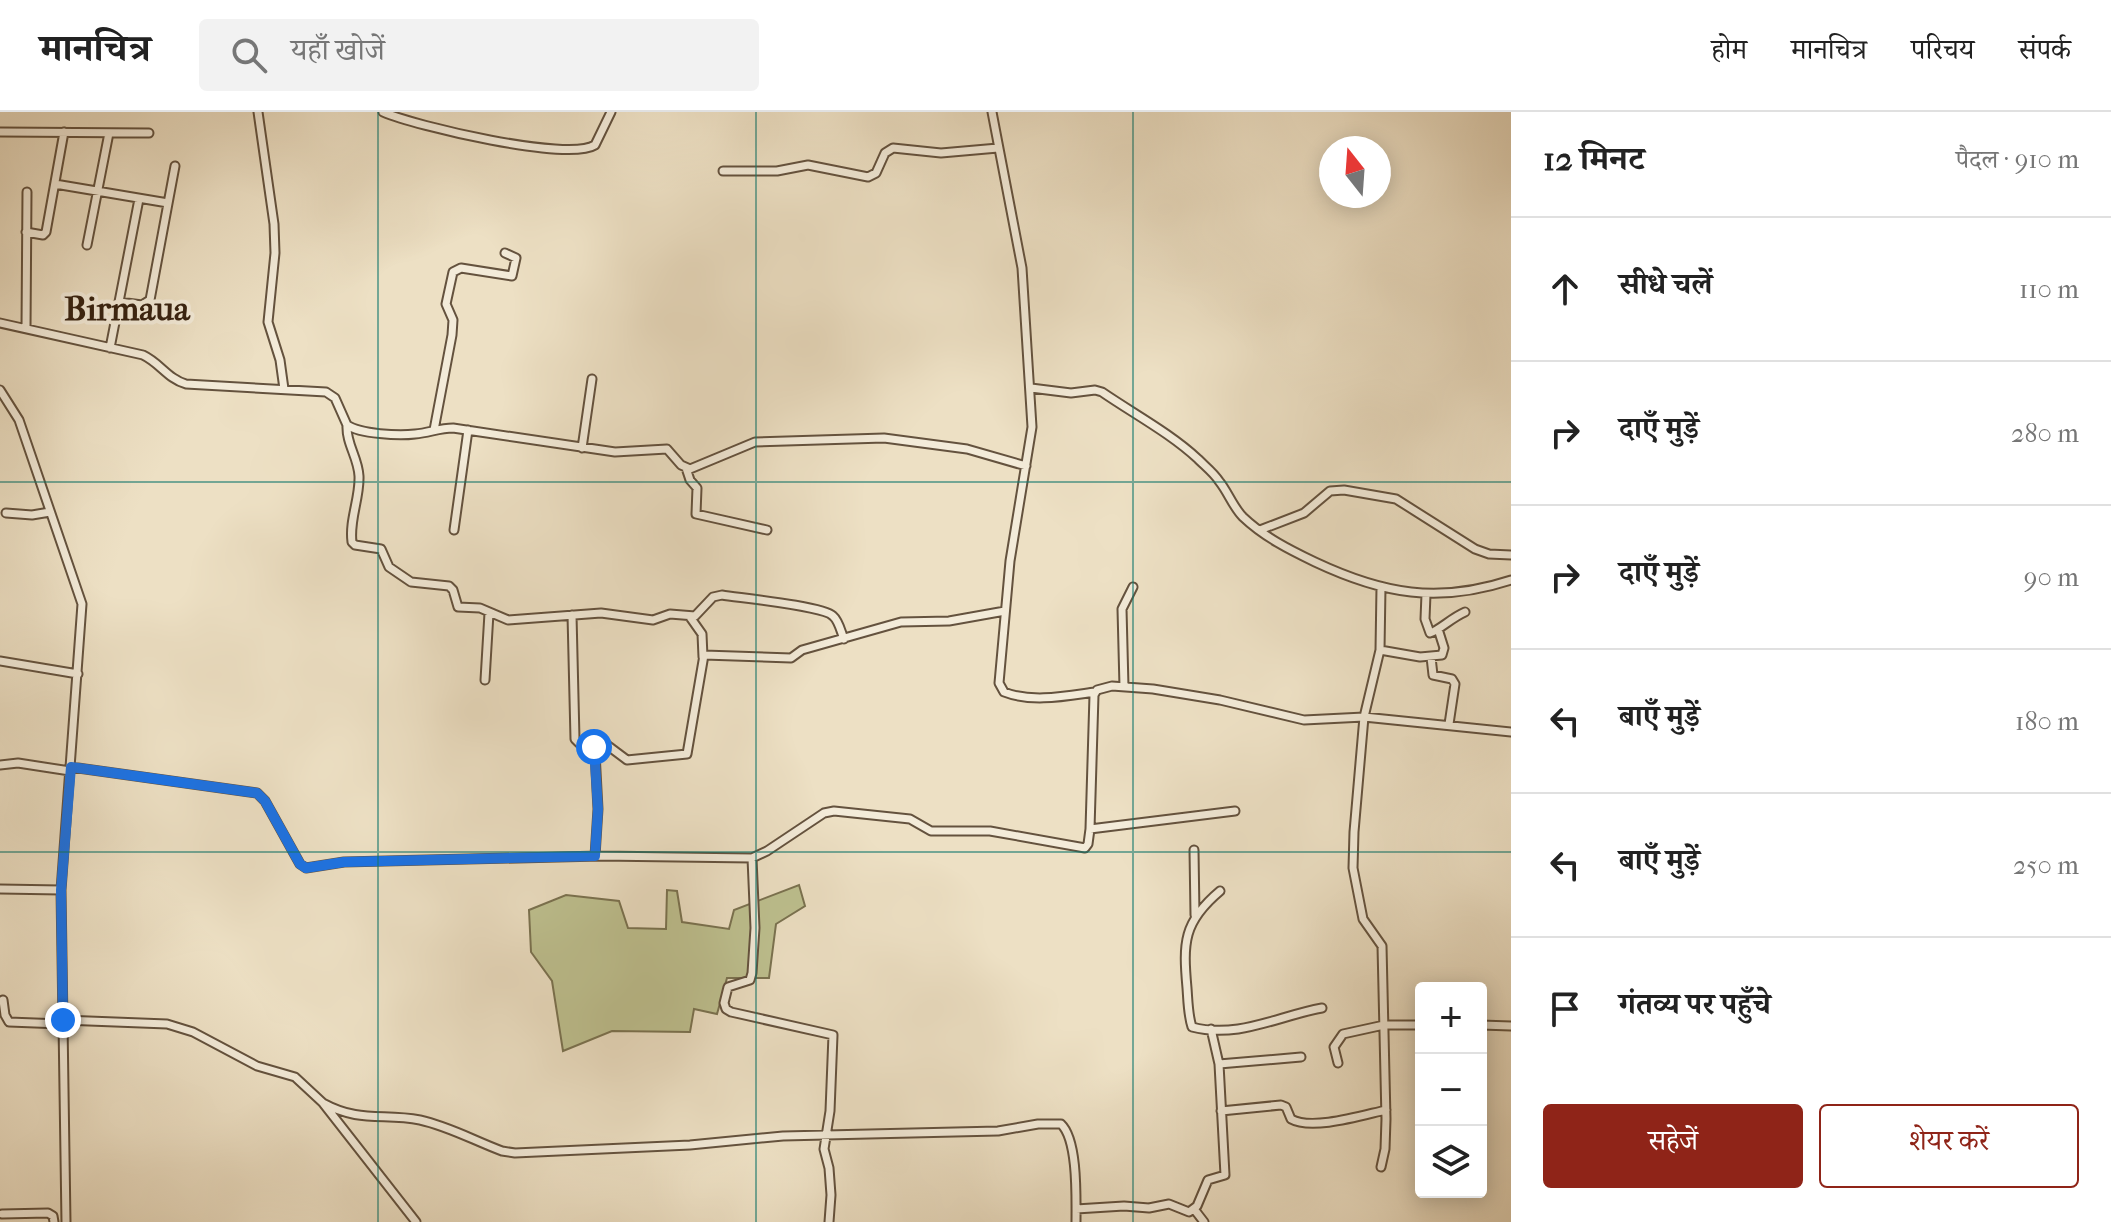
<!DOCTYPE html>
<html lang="hi">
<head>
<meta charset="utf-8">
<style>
  body { margin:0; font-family:"IM FELL French Canon","Noto Serif Devanagari",serif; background:#f2f2f2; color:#222 }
  .controls { position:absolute; right:24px; bottom:24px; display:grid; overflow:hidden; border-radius:8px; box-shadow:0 4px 20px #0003 }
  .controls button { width:72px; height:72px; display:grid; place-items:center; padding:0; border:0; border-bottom:2px solid #e0e0e0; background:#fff; color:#222; font:40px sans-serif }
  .compass { position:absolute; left:1319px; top:24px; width:72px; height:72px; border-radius:50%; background:#fff; box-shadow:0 4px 20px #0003; rotate:343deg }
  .stop { position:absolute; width:24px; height:24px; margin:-18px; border:6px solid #1a73e8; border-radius:50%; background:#fff }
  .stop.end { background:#1a73e8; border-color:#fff; box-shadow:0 2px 8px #0008 }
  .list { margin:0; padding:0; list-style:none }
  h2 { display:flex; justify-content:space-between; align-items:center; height:104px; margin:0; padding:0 32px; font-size:34px }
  h2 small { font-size:26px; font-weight:400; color:#767676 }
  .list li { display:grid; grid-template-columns:52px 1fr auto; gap:24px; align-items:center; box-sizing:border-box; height:144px; padding:0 32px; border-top:2px solid #e0e0e0 }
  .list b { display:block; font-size:30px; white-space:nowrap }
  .list em { font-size:26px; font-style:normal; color:#767676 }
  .actions { display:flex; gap:16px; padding:24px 32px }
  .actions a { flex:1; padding:18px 0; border:2px solid #8f2418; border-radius:8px; text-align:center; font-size:28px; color:#8f2418 }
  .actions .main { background:#8f2418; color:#fff }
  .icon { flex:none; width:44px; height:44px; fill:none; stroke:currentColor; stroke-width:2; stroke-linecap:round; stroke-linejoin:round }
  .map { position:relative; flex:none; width:1511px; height:1110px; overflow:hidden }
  header { display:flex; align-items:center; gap:48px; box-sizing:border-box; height:112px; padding:0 40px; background:#fff; border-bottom:2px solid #e0e0e0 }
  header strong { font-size:38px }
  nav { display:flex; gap:44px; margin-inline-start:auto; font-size:28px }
  .search { width:560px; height:72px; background:#f2f2f2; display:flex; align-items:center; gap:20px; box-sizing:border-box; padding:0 28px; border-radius:8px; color:#767676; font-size:30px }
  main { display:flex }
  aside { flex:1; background:#fff }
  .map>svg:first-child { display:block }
  .green { fill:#bec190; stroke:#7a7250; stroke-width:2 }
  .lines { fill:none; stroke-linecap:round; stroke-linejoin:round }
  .minor-casing { stroke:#64523e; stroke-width:11 }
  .minor { stroke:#f3ebd9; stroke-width:7 }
  .route { stroke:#1a73e8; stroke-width:10 }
  .grid { fill:none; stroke:#0f766e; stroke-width:2; stroke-opacity:0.55 }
  .labels { text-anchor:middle; stroke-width:8; stroke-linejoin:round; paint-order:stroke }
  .quarter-label { font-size:34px; font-weight:bold; fill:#372211; stroke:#f3ebd9 }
</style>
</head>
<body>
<header>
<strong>मानचित्र</strong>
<div class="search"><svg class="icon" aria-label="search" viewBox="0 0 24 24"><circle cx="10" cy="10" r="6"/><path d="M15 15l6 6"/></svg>यहाँ खोजें</div>
<nav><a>होम</a><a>मानचित्र</a><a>परिचय</a><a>संपर्क</a></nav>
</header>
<main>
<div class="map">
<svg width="1511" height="1110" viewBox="0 0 1511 1110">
  <rect width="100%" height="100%" fill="#ede0c4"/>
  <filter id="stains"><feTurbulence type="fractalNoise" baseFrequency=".0025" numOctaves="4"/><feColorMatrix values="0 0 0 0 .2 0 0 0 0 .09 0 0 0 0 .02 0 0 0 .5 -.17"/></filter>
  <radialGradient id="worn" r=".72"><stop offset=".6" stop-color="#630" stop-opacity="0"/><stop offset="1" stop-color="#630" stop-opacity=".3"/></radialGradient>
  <path class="green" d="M799,773l6,21 -29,18 -7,54h-42l-10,36 -23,-5 -4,23 -78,-1 -49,20 -11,-70 -21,-29 -2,-42 37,-15 53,6 9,27 38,1 1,-39 10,1 5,31 47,7 5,-19z"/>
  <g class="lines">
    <defs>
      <path id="minor" d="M258,0l16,112 1,29 -7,69 12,38 4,29
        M383,0c32,14 185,50 212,33l16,-33
        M992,0l30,156 10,159 -22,134 -11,122 5,9c28,11 62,4 91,0
        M0,20l149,1
        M723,59h54l31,-6 60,12 8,-4 9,-20 8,-5 48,5 57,-5
        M55,72l113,19
        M26,120l17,3 3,-3 18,-100
        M87,133l22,-112
        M119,190l23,3 8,-5 25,-134
        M0,211l143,32c17,8 25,24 43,29l140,8 9,6 12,27c13,9 52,11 68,9 14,-1 24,-6 38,-6l162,24 52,-3 14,16 9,4 65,-27 129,-4 83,11 59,17
        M26,216l1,-136
        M110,236l29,-149
        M1031,276l40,5 24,-3 7,2c32,22 68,41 96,67 7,7 16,14 21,22 9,11 14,26 24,36 21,20 47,33 72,45 68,32 123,42 196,18
        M0,278l19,30 63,184 -21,286 5,332
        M347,313c-1,19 11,32 12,51 1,22 -10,44 -7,66l3,3 26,4 8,18 22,15 38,4 4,4 5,17 22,1 28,12 93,-7 52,7 17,-6 25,2 18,-19 9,-2c19,3 101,11 111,21 6,5 8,16 11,23
        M434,318l18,-95 1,-15 -7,-16 7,-32 8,-4 51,8 4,-18 -11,-5
        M582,336l10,-69
        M686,356l4,12 7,8 -1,26 71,16
        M6,401l26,2 18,-3
        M454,418l14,-100
        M1260,418l44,-17 26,-22 14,-1 52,9 79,50 14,5 22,1
        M1426,482l-1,25 5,14c10,-3 21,-15 35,-21
        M572,503l3,124 4,4 14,3 2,6 3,57 -3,47
        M690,505l12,17 1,23
        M1380,538l1,-63
        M1431,545l2,18 19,4 3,5 -6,40
        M0,549l78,13
        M485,568l4,-67
        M1124,575l-2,-78 11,-22
        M594,635l13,-2 20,15 60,-6 17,-99 87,3 11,-8 99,-28 48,-1 56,-10
        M0,653l18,-2 52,8
        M71,655l186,26 8,8 35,63 6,4 38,-6 256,-6 152,2 15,-7 57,-38 10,-2 76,8 21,12h59l95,17 3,-4 2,-15 4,-134 3,-5 15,-4 41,3 67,11 84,20 60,-3 147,15
        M1090,717l145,-18
        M1194,738l1,65
        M752,746l3,70 -3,45 -2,7 -22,7 -4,16 2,6 5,3 102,23 -3,76 -6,38 5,19 2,27 -2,27
        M0,777l61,1
        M1220,779c-37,31 -37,52 -33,97 1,13 1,27 5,39 46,12 86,-11 130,-19
        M3,888l2,15 4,7 52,2
        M63,908l104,4 26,8 64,34 38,11 28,26 93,119
        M1481,913l30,1
        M1338,951l-4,-16 9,-13 41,-9h37
        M1219,952l82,-7
        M323,991c37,20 59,10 97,17 28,6 55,21 82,31l13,2 175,-8 93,-9 215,-5 40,-7h23c17,16 15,74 15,98
        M1221,999l60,-6 5,2 5,12c21,12 72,-4 95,-9
        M1381,1055l4,-18 1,-30 -4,-173 -19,-27 -10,-51 1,-36 10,-115 16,-67 40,7 22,-2 2,-7 -6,-19
        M1076,1097l48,-3 25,2 20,-4 20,8 8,-6 11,-26 17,-5 -6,-111 -8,-35
        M1194,1097l10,13
        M2,1102l46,-1 5,3 1,6"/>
    </defs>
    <use href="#minor" class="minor-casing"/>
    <use href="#minor" class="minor"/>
  </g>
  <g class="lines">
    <path class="route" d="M63,908l-2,-130 10,-123 186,26 8,8 35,63 6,4 38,-6 251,-6 3,-47 -4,-62"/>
  </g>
  <path class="grid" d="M378,0v1110M756,0v1110M1133,0v1110M0,370h1511M0,740h1511"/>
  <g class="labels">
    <g class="quarter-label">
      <text x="127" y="208">Birmaua</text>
    </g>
  </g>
  <rect width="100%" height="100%" filter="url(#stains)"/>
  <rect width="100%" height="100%" fill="url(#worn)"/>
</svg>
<div class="controls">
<button>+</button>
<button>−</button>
<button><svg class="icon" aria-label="layers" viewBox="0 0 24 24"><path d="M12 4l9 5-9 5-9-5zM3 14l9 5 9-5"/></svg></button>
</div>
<svg class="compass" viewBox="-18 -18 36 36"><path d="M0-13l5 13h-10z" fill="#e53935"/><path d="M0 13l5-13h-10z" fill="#767676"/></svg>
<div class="stop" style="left:594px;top:635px"></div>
<div class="stop end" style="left:63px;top:908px"></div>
</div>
<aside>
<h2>12 मिनट<small>पैदल · 910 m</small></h2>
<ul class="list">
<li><svg class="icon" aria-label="ahead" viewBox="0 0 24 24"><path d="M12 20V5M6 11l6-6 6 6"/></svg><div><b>सीधे चलें</b></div><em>110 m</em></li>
<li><svg class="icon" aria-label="right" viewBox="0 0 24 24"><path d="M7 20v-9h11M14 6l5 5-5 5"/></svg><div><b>दाएँ मुड़ें</b></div><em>280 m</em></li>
<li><svg class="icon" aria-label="right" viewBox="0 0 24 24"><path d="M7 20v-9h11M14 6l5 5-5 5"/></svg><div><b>दाएँ मुड़ें</b></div><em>90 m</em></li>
<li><svg class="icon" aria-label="left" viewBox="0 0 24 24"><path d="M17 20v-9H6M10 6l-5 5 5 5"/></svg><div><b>बाएँ मुड़ें</b></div><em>180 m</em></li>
<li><svg class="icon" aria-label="left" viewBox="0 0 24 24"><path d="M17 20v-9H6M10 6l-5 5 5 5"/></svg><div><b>बाएँ मुड़ें</b></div><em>250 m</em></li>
<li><svg class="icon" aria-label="arrive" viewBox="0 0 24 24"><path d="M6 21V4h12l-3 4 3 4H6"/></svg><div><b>गंतव्य पर पहुँचे</b></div></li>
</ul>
<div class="actions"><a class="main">सहेजें</a><a>शेयर करें</a></div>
</aside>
</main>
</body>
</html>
